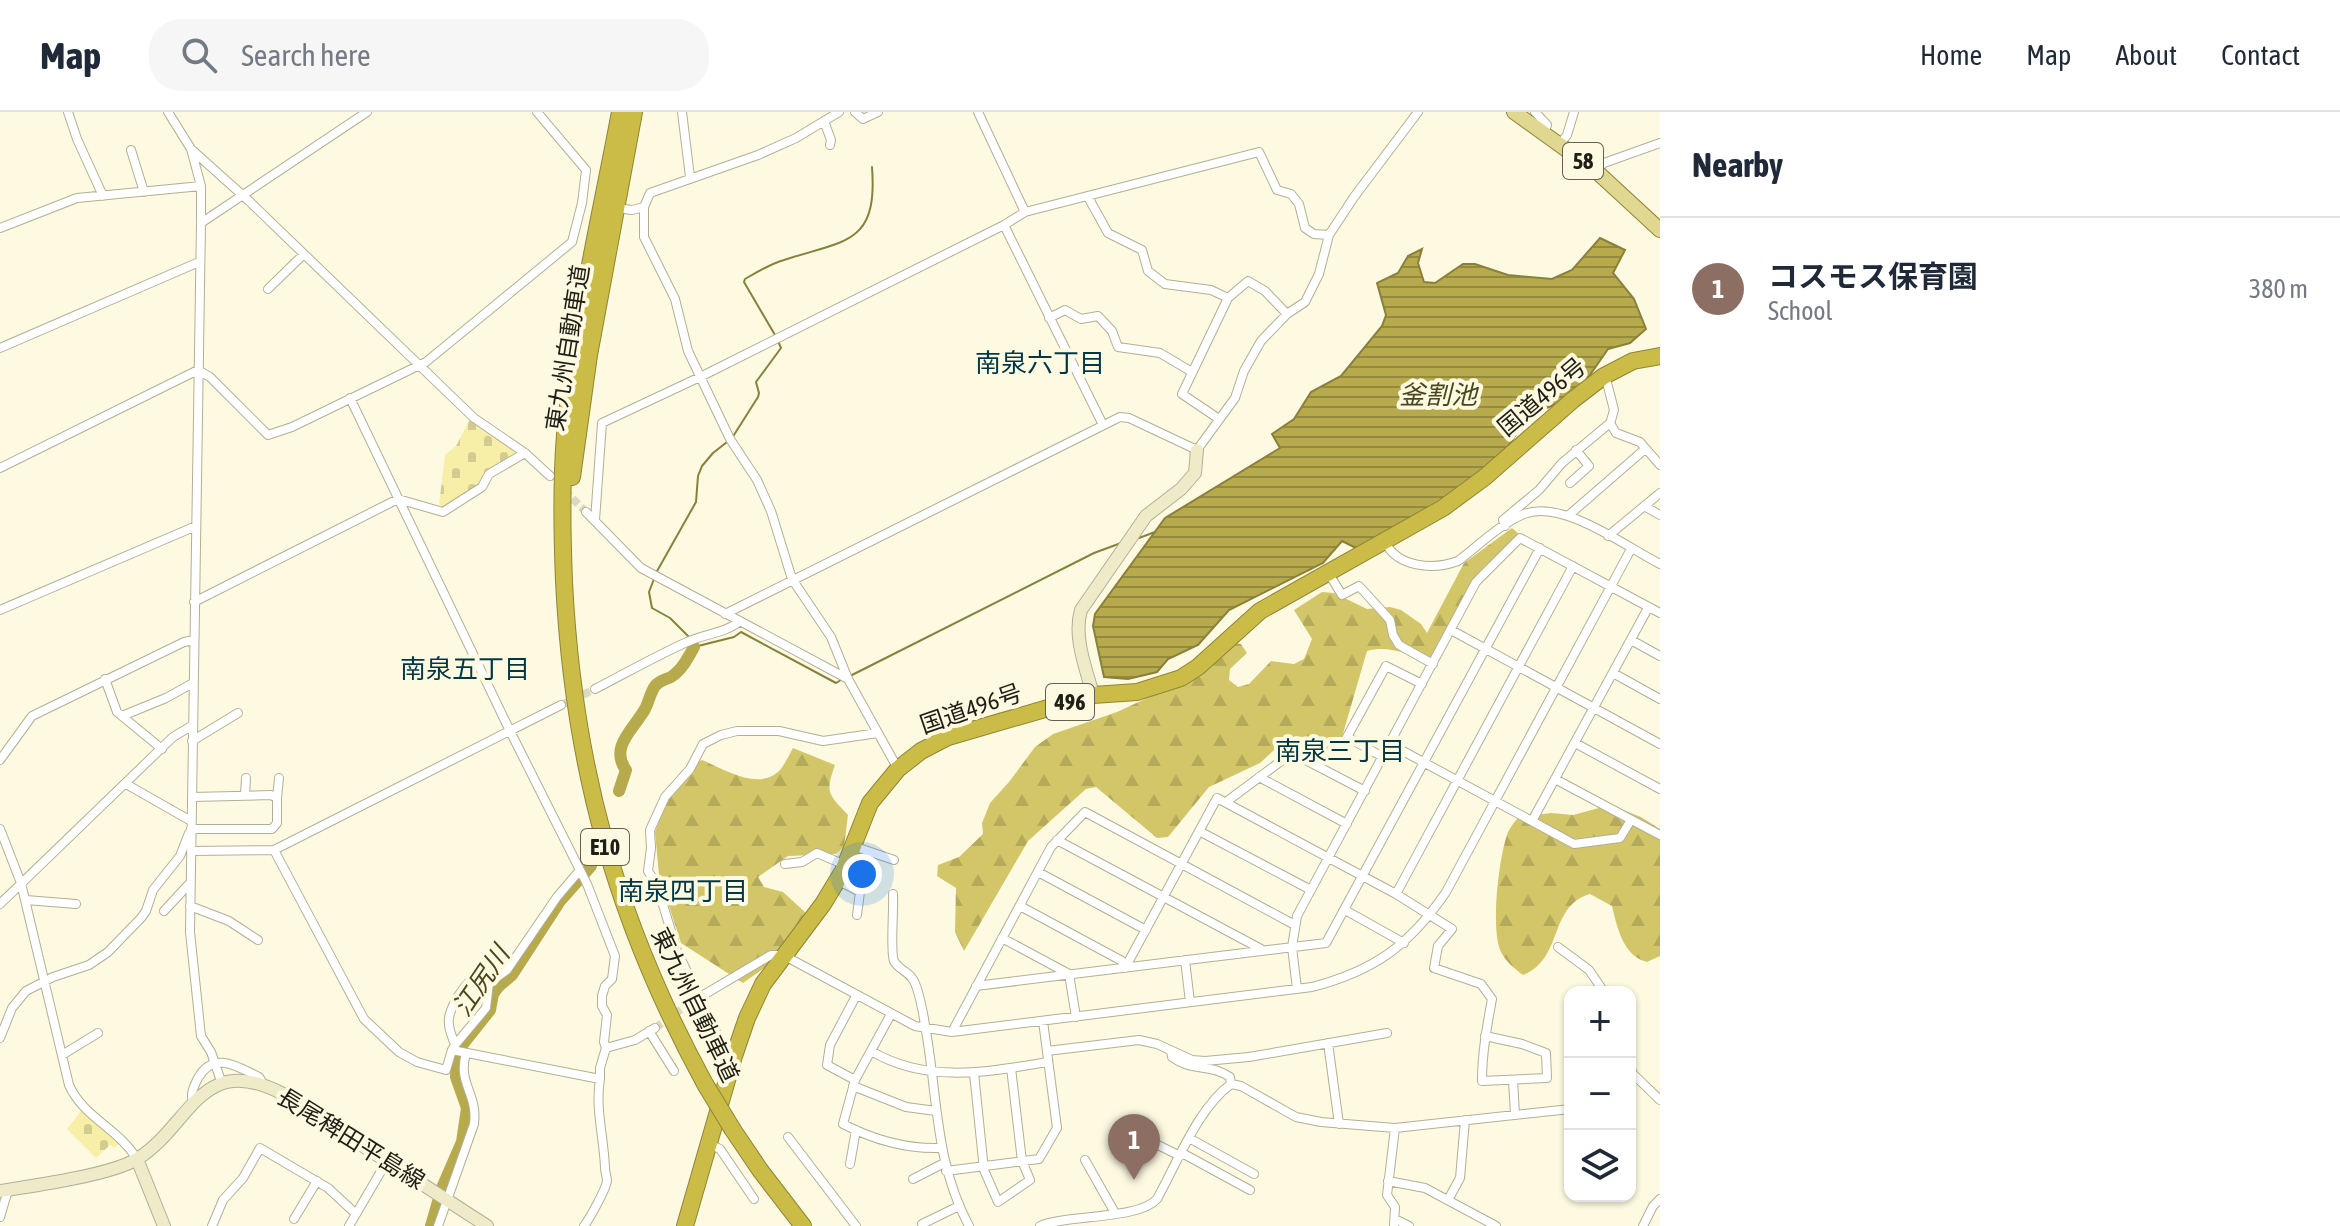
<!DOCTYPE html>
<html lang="en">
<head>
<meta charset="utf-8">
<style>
  body { margin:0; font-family:"Asap Condensed","Noto Sans JP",sans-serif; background:#f6f6f7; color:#1f2937 }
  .controls { position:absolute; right:24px; bottom:24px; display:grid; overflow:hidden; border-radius:16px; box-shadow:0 2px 6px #0004 }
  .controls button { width:72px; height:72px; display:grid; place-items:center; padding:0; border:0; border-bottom:2px solid #e0e1e3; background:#fff; color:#1f2937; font:40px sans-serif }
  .you { position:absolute; left:862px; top:762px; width:28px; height:28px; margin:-20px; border:6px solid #fff; border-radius:50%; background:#1a73e8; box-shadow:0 0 0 12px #1a73e833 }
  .badge { display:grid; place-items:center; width:52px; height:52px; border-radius:50%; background:#0086a8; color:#fff; font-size:26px; font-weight:700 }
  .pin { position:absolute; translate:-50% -66px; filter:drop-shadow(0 2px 4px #0008) }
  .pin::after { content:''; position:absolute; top:42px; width:28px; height:24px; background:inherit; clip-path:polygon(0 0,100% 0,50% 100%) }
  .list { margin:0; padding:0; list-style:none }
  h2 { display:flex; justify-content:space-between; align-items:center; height:104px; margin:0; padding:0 32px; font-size:34px }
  h2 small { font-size:26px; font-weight:400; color:#747a83 }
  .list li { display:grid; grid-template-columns:52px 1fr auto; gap:24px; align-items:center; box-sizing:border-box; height:144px; padding:0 32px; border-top:2px solid #e0e1e3 }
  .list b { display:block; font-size:30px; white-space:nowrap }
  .list p { margin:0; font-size:26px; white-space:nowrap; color:#747a83 }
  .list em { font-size:26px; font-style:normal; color:#747a83 }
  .icon { flex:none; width:44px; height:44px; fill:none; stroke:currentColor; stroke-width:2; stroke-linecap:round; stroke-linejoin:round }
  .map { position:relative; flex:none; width:1660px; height:1114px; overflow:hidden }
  header { display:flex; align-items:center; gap:48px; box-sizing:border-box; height:112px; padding:0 40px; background:#fff; border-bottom:2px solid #e0e1e3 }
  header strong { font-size:38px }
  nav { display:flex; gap:44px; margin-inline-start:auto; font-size:28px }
  .search { width:560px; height:72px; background:#f6f6f7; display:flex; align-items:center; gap:20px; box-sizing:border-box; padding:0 28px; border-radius:32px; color:#747a83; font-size:30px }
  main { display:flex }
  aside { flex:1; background:#fff }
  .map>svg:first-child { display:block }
  .forest { fill:url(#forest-firs) }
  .cemetery { fill:url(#cemetery-stones) }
  .water { fill:url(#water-rules); stroke:#89803c; stroke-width:2 }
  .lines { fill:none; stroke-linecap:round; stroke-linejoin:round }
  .stream { stroke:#89803c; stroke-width:2 }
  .river { stroke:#b6aa4c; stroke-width:12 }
  .street-tunnel { stroke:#dcd9c3; stroke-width:8; stroke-dasharray:8 4; stroke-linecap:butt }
  .street-casing { stroke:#b2af97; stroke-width:10 }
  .secondary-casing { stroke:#b2af97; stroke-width:14 }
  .primary-casing { stroke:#8f8536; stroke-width:16 }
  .highway-casing { stroke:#8f8536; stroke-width:18 }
  .street { stroke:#fff; stroke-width:8 }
  .secondary { stroke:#efebc8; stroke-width:12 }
  .primary { stroke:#e0d791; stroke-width:14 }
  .highway { stroke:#cbbc47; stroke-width:16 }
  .highway-bridge-casing { stroke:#8f8536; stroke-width:18; stroke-linecap:butt }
  .highway-bridge { stroke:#cbbc47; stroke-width:16 }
  .labels { text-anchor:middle; stroke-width:8; stroke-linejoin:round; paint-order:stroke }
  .shield { fill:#fdfae1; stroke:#626153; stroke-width:2 }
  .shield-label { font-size:22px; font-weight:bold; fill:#201f16 }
  .street-label { font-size:24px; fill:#201f16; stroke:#fdfae1 }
  .neighbourhood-label { font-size:26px; fill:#003747; stroke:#fdfae1 }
  .water-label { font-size:26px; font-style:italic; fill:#4b461e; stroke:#fdfae1 }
</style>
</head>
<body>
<header>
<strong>Map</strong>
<div class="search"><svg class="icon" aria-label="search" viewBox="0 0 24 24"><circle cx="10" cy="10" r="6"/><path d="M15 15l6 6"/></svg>Search here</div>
<nav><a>Home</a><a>Map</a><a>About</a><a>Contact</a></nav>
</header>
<main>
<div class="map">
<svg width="1660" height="1114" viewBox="0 0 1660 1114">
  <defs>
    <pattern id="forest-firs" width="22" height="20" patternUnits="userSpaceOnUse" patternTransform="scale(2)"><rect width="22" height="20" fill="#d3c669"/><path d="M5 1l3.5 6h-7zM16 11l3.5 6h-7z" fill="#b5aa5a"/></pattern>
    <pattern id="cemetery-stones" width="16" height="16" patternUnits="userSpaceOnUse" patternTransform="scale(2)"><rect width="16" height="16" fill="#f7eea8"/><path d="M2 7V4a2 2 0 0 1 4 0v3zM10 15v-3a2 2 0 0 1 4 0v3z" fill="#d3cc90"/></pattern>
    <pattern id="water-rules" width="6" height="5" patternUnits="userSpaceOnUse" patternTransform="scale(2)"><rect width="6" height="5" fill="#b6aa4c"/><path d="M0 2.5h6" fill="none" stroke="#948a3e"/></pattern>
  </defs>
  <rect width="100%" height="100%" fill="#fdfae1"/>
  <path class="forest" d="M1512,416l7,6 -39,37 -51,92c-21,-9 -40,-18 -62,-12l-30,103 -29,-16 -12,-2 -11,4 -25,23 -51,24 -41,50 -11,1 -61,-51 -10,2 -58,52 -64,110 -9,-19 1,-44 -19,-12 1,-11 21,-8 24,-23 -1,-11 8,-20 19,-21 26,-35 18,-13 64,-22 71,-33 42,-37 11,2 6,9 -17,16 -1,11 9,7 11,-3 22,-23 23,3 10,-5 8,-20 -18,-29 28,-18 12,1 33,16 23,-2 11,3 20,14 6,9 37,-70z
    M793,636l42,17c-10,28 -7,29 13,50l-4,32 -8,7 -48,2 -30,21 6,10 19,5 24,22 -37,50 -27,19 -62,-40 -22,-68 -4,-43 12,-32 25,-35 10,-5c22,9 57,32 78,10 5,-6 9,-15 13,-22z
    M1610,693l31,12 19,12v127l-13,6c-24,-6 -30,-35 -35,-56l-22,-12c-42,12 -26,65 -67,81 -9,-7 -17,-13 -22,-23 -11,-22 -2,-97 7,-120 3,-6 7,-11 11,-15l32,-4 22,2z"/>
  <path class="cemetery" d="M470,307l48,32 -32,22 -7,11 -34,23 -6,-2 6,-50 11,-9z
    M81,999l40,30 -6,7 -5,-3 -14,13 -29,-29z"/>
  <path class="water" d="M1600,126l25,12 -12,23 21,26 12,30 -16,14 -22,6 -25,36 -17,14 -40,19 -23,37 -58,46 -87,48 -16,-8 -19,22 -94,47 -31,35 -30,14 -11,13 -29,7 -24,-2 -11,-51 2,-12 70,-96 115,-70 -8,-14 22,-15 17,-27 30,-16 41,-50 4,-11 -9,-32 21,-10 10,-17 14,-7 -4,14 6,19 11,1 28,-19h12l33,11 44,4 20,-9z"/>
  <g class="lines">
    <path class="stream" d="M775,223l-31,-53 1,-3c12,-7 25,-15 39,-19 60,-20 94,-14 88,-93
      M732,326l26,-41 1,-4 -3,-11 25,-34 -3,-7
      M1139,426l16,-6
      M656,461l40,-71 2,-26 4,-10 11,-13 14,-11
      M654,467l-5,13 3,16 18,10 18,18
      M691,530l3,5 40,-10 7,-5 95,51 5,-3
      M850,564l244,-123 27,-10"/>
    <path class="river" d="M619,679l7,-21c-17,-23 8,-41 19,-61 4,-7 5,-16 10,-23 5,-6 10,-6 16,-9 11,-7 17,-19 23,-30
      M431,1114l11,-38 20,-46 5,-34 -11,-31 1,-19 6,-14 27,-34 3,-16 5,-7 14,-12 48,-74 31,-35"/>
    <path class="street-tunnel" d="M564,378l22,22
      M561,593l34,-16
      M655,916l35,-25"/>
    <defs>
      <path id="street" d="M68,0l9,27 26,57
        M168,0l23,37 58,52 225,217 51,35 25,23
        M682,0l8,65
        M839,0l-43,26 -38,17 -108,38 -6,14v30l31,62 13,52 42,88 27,41 14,31 21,68 39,58 17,42 50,90
        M855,0l8,7 15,-7
        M978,0l47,100
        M1535,0l12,13 -3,8
        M824,9l7,19 -1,5
        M1560,32l7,-9 7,-23
        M191,37l10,37v37l-11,709 11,104 10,16 11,32
        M131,38l13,42
        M1596,59l8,-8 56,-20
        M1088,85l20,36 34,17 6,21 17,13 46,6 17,8
        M624,97l8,1 12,-3
        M201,111l166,-111
        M1004,113l99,200
        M0,116l77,-30 124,-12
        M268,177l36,-35
        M1049,206l16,-8 16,9 17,-3 14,15 6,16 42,6 32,19
        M0,236l199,-86
        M198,258l12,7 58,58 24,-8 134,-65 146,-120 10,-39 4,-33 -49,-58
        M1605,263l9,35 -4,14
        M350,286l160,333 77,153 28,72 -3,23 -7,7 -3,10v10l5,9 -3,27 2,6
        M1219,307l-37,-25 46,-96 20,-17 17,10 22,23
        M0,356l198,-98
        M1570,371l19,-17 -13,-16
        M1644,394l16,9
        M586,400l55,56 207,111
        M1569,403l76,-66
        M595,408l7,-97 98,-46 304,-152 21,-13 234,-60 18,38 14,4 8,10 6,24 9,6 15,1
        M1505,414l-2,-6 36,-30 23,-27 48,-40 6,10 24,9 20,23
        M1608,424l52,-43
        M1385,430c13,26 49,28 73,19 20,-15 42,-37 66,-47 38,-15 101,32 136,50
        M1329,462l13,21 17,-9 31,34 3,15 6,10 34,19
        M194,490l204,-103 45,13 39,-25 7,-13 36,-21
        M0,498l196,-84
        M725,502l395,-197 9,1 68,32 38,-52 9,-27 17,-30 26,-27 18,-12 14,-28 10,-39 25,-38 64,-85
        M1451,518l209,114
        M1631,528l29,16
        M1613,561l47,26
        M105,567l12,33 45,37
        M595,577c31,-16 61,-33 92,-47 17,-8 39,-9 53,-21
        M122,604l44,-18 27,-15
        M192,629l46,-28
        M1575,631l85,46
        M1390,632l184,100 46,-6 11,-18
        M1383,645l-36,-20 39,-71 36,18
        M0,648l32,-44 152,-74 10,-2
        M1259,665l88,47
        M1555,667l105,56
        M126,672l65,37
        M245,683l1,-17
        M277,686l2,-20
        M1226,690l66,-49 73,38
        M1532,709l116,-213
        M0,717l21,54 48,202c14,32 50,44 68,74
        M191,717h81l5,-6v-25l-6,-3 -79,2
        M1199,719l112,59
        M1057,728l204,109
        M853,734l41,14
        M274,738l90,169 35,33 18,10 29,8 6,-20 148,29v-11l6,-20 29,-8 20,-12
        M191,739l83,-1 287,-145
        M785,752l17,-2 15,-9 28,12
        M1038,760l108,58
        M837,768l23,12 -3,23
        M893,782c1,15 -3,58 1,67 4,8 13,10 18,17 7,9 12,40 14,53 12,69 9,131 43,195
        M1396,782l177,-328
        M26,788l50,4
        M0,792l173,-167 20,-12
        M190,794l39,15 29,19
        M1020,794l102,55 3,7
        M1345,798l59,33
        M164,799l26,-28
        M1002,826l67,36
        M1558,835l31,23 15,22
        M1185,848l5,42
        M1125,856l92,-170 179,96 56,35 -14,17 -4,22 47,16 11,15c-5,27 -10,54 -10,82l65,-3 -1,-25 -24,-9 -37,-8
        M1069,862l7,43
        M976,874l350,-43 214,-395
        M1297,877l-5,-42 5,-31 179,-334 44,-44 140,75
        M690,891l81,-48h12l132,71 37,6 360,-45c62,-16 98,-42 134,-95l185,-343
        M891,902l-36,66 -12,44c31,16 62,25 97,24
        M649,919l25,40
        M952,920l99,-185 34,-35 208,112
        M0,926l12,-30 14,-17 27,-14 36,-12 19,-13 33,-34 5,-7 7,-21 27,-34 9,-23
        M1328,931l11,81
        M455,933l31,-37 3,-25
        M452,938l3,-5c-2,-7 -6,-14 -6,-21 -2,-13 12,-34 21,-43l19,2 18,-13 50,-73 23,-27
        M871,939c56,33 116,21 177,11
        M1047,939l92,-11 18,4 35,16 13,1 44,-4 138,-24
        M1171,939l1,6c20,15 37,6 58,20l1,7 10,2 55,31 25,5 74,6 175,-19
        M62,943l36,-22
        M733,944l-10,-10 -46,-95 -20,-66 -9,-14 3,-23 -1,-18 15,-33 25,-28 13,-25 18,-9 16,-4h42l44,10 55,-8
        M1630,955l3,7 27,26
        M974,961l10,97 14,32 32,-22 -8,-19 -11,-93
        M855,968l-28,-15 3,-20 26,-49
        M1513,968l2,35
        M853,974l53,21 30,4
        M193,990c-3,-8 1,-16 5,-24 16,-28 40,-11 61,-1l4,7
        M1122,1015l58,29
        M788,1025l68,89
        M1189,1026l65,36
        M709,1032l11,5 34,50
        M1182,1041l68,37
        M1085,1048l30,53
        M850,1052l6,-34
        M946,1059l93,-12 18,-31 -14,-107
        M913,1067l31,-16
        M1388,1069l37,7 71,38
        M1448,1088l12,-22 5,-58
        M0,1105l8,-27
        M294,1107l23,-38
        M1395,1107l14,7
        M922,1112l37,-18
        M212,1114l11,-26 20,-22 17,-30 68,40 27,25
        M349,1114l38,-65
        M438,1114l36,-102c4,-31 -17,-40 -8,-71
        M584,1114c6,-8 22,-37 23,-45 0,-4 -2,-9 -2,-13 -1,-30 -10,-59 -5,-89
        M1040,1114c29,-12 98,-6 117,-27 20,-36 41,-91 74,-115
        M1394,1114l1,-19 -8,-12 8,-67
        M1643,1114l10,-20 7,-7"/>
      <path id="secondary" d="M1093,583c-7,-27 -20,-58 -12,-85l65,-94 35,-27 14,-16 2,-23
        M137,1047l27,67
        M0,1079c33,-5 111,-16 137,-32 54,-33 63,-109 146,-65l204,132"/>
      <path id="primary" d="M1514,0l82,59 64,59"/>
      <path id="highway" d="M620,0c-20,107 -46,215 -55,323 -4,49 -3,97 -1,146 9,185 52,340 141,503
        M572,365l17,-122 45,-243
        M733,1018l27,40 43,56
        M685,1114l49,-170 13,-38 16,-34 60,-80 20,-33 27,-68 28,-34 23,-18 27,-14 145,-42 44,-3 44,-14 17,-11 62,-56 183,-103 42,-31 89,-78 30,-23 29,-15 27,-5"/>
    </defs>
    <use href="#street" class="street-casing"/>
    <use href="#secondary" class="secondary-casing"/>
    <use href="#primary" class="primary-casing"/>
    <use href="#highway" class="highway-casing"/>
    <use href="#street" class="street"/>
    <use href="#secondary" class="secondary"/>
    <use href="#primary" class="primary"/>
    <use href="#highway" class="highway"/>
    <defs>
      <path id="highway-bridge" d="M705,972l28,46"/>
    </defs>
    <use href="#highway-bridge" class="highway-bridge-casing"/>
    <use href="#highway-bridge" class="highway-bridge"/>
  </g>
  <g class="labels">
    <g class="shield">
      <rect x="1563" y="31" width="40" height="36" rx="6"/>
      <rect x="1046" y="572" width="48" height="36" rx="6"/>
      <rect x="581" y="717" width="48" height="36" rx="6"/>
    </g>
    <g class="shield-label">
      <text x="1583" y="57">58</text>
      <text x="1070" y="598">496</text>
      <text x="605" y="743">E10</text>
    </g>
    <g class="street-label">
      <text transform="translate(568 236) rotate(-81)" y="8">東九州自動車道</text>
      <text transform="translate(1542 285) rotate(-40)" y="8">国道496号</text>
      <text transform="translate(971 597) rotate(-19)" y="8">国道496号</text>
      <text transform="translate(695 893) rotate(64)" y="8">東九州自動車道</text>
      <text transform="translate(351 1027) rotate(32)" y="8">長尾稗田平島線</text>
    </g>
    <g class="neighbourhood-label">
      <text x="1040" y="260">南泉六丁目</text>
      <text x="465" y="566">南泉五丁目</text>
      <text x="1340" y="648">南泉三丁目</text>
      <text x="683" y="788">南泉四丁目</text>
    </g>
    <g class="water-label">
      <text x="1438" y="292">釜割池</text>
      <text transform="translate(481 869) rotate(-56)" y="9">江尻川</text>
    </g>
  </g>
</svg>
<div class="controls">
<button>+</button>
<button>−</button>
<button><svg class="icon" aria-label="layers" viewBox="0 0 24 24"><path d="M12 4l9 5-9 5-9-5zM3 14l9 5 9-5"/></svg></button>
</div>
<div class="you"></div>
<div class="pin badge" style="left:1134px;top:1068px;background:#8d6e63">1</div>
</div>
<aside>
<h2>Nearby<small></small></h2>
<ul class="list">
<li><span class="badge" style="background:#8d6e63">1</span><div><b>コスモス保育園</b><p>School</p></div><em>380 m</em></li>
</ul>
</aside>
</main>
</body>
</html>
